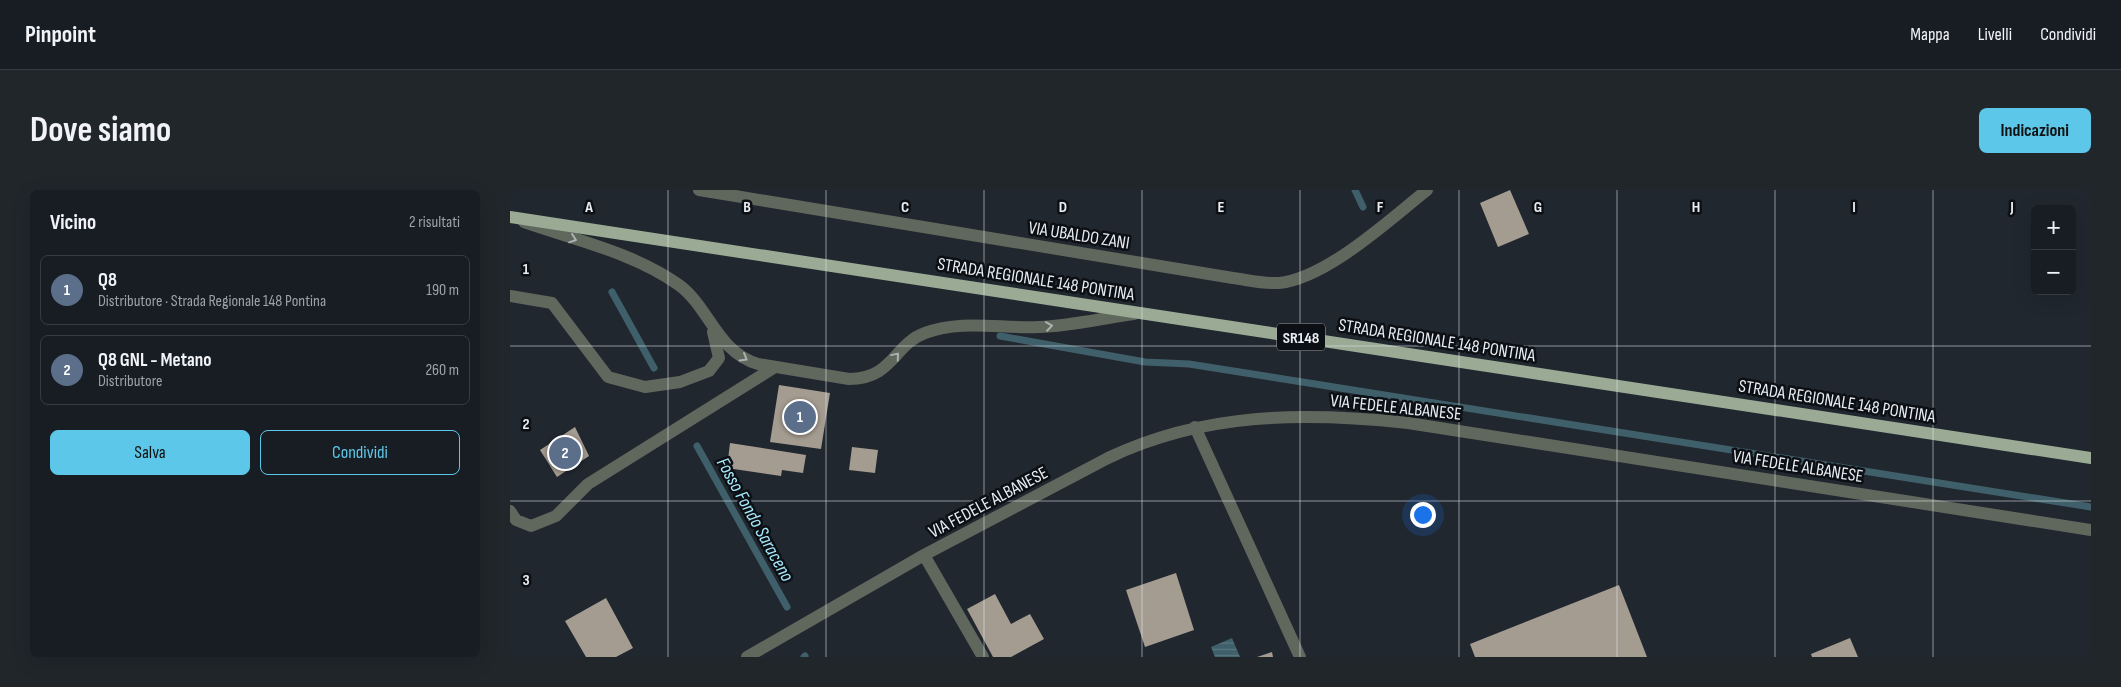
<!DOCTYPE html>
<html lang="it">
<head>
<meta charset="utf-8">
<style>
  body { margin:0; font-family:"Sofia Sans Condensed",sans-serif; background:#21262b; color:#f1f3f6 }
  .controls { position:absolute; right:15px; top:15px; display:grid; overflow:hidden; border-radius:8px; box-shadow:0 5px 20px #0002 }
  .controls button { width:45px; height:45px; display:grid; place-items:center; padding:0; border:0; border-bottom:1px solid #363b41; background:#181d23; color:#f1f3f6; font:25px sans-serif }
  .you { position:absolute; left:912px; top:324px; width:18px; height:18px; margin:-12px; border:4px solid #fff; border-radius:50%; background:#1a73e8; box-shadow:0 0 0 8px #1a73e833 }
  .badge { display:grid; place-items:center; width:32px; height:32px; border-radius:50%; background:#5cc7e8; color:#fff; font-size:16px; font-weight:700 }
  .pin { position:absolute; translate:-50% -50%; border:2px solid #fff; box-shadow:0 1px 5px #0006 }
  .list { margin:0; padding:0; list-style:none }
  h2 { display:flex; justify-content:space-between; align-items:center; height:65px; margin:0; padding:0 20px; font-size:21px }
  h2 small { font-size:16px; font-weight:400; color:#9fa2a6 }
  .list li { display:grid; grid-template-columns:32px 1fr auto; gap:15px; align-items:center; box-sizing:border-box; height:70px; margin:0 10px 10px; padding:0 10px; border:1px solid #363b41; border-radius:8px }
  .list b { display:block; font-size:19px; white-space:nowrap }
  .list p { margin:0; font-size:16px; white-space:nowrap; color:#9fa2a6 }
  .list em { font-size:16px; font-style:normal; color:#9fa2a6 }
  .actions { display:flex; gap:10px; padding:15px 20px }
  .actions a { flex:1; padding:11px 0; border:1px solid #5cc7e8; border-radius:8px; text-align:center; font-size:18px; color:#5cc7e8 }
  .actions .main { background:#5cc7e8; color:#111 }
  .map { position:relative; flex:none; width:1581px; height:467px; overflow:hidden; border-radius:8px }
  header { display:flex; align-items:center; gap:30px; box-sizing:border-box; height:70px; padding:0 25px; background:#181d23; border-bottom:1px solid #363b41 }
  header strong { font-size:24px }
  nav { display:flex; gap:28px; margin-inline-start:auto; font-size:18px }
  .intro { display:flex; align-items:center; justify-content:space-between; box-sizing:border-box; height:120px; padding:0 30px }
  h1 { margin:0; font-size:35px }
  .button { padding:12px 22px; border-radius:8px; background:#5cc7e8; color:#111; font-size:18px; font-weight:700 }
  main { display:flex; gap:30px; padding:0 30px }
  aside { flex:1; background:#181d23; border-radius:8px; box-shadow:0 5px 20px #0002 }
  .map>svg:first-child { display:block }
  .water { fill:url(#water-rules) }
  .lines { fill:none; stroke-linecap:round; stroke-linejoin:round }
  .stream { stroke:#3f606a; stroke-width:7 }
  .building { fill:#a59c91 }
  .service { stroke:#60685e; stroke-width:12 }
  .minor { stroke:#60685e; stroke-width:12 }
  .primary { stroke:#9aaa95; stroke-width:12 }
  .oneway { stroke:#abb1b0 }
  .grid { fill:none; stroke:#e8edf3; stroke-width:1; stroke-opacity:0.55 }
  .labels { text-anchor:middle; stroke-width:5; stroke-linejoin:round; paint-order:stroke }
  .shield { fill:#0c0f13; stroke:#a6aab0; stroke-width:1 }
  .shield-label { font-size:16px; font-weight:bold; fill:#e8edf3 }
  .street-label { font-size:18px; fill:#e8edf3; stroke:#0c0f13 }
  .water-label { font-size:19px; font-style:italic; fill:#a7eafd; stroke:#0c0f13 }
  .grid-label { font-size:16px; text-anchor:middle; font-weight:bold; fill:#e8edf3; stroke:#0c0f13; stroke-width:5; stroke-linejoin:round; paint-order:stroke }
</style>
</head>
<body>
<header>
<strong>Pinpoint</strong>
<nav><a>Mappa</a><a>Livelli</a><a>Condividi</a></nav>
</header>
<div class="intro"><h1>Dove siamo</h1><a class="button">Indicazioni</a></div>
<main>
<aside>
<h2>Vicino<small>2 risultati</small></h2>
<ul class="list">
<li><span class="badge" style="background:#5c6f8a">1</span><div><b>Q8</b><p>Distributore · Strada Regionale 148 Pontina</p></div><em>190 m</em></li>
<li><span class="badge" style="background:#5c6f8a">2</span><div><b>Q8 GNL - Metano</b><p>Distributore</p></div><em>260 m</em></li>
</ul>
<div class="actions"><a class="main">Salva</a><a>Condividi</a></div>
</aside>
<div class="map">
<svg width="1581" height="467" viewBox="0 0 1581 467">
  <defs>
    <pattern id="water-rules" width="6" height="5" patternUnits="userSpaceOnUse" patternTransform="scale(1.25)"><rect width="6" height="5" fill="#3f606a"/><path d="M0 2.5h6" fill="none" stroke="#5b7780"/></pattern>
  </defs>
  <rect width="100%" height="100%" fill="#20272f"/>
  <path class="water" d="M722,448l8,19h-25l-4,-10z"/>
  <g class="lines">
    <path class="stream" d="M845,0l8,17
      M102,102l42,76
      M490,146l145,26 44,2 902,143
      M187,256l90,161
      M294,467l1,-1"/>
  </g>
  <path class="building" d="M1000,0l19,44 -31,13 -18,-44z
    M269,195l51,8 -9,56 -51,-7z
    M65,237l14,29 -32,21 -17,-27z
    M220,253l76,12 -3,18 -21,-3 -1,6 -54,-8z
    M342,257l26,3 -3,23 -26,-3z
    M666,383l18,57 -49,17 -19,-57z
    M1109,395l28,72h-172l-5,-13z
    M485,404l16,30 19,-10 14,25 -33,18h-18l-26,-48z
    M96,408l27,50 -17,9h-30l-21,-36z
    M1340,448l8,19h-46l-1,-3z
    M762,462l1,5h-16z"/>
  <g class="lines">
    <path class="service" d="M14,32c52,18 110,31 155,63 31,23 38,67 79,79l91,15c44,0 45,-35 76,-46 37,-14 76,-4 114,-6 32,-1 64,-9 95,-13
      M0,106l42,7 56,74 37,10 35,-5 29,-11 10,-13 -6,-26
      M0,321l6,9 15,6 25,-10 32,-32 187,-117"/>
    <path class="minor" d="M189,0l534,88c15,2 31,6 46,5 48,-5 110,-63 148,-93
      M685,237l105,230
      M414,365l59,102
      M237,467l177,-102 184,-97c96,-46 196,-46 300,-35l683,107"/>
    <path class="primary" d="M0,27l1581,241"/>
  </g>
  <defs><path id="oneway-chevron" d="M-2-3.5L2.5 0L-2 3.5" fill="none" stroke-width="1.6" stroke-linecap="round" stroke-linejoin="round" transform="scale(1.25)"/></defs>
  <g class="oneway">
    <use href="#oneway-chevron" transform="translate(63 49) rotate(19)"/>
    <use href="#oneway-chevron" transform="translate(539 136) rotate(-8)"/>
    <use href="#oneway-chevron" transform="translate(386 166) rotate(-50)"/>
    <use href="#oneway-chevron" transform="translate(234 168) rotate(30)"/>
  </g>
  <path class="grid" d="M158,0v467M316,0v467M474,0v467M632,0v467M790,0v467M949,0v467M1107,0v467M1265,0v467M1423,0v467M0,156h1581M0,311h1581"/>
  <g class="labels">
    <rect class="shield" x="767" y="133.5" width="48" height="27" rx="4"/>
    <g class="shield-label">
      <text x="791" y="153">SR148</text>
    </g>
    <g class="street-label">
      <text transform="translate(569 45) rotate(9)" y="6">VIA UBALDO ZANI</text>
      <text transform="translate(526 89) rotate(9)" y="6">STRADA REGIONALE 148 PONTINA</text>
      <text transform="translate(927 150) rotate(9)" y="6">STRADA REGIONALE 148 PONTINA</text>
      <text transform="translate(1327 211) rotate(9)" y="6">STRADA REGIONALE 148 PONTINA</text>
      <text transform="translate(886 217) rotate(6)" y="6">VIA FEDELE ALBANESE</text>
      <text transform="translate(1288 276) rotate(9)" y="6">VIA FEDELE ALBANESE</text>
      <text transform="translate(478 312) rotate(-28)" y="6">VIA FEDELE ALBANESE</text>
    </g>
    <g class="water-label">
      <text transform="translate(246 329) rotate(61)" y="7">Fosso Fondo Saraceno</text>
    </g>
  </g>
  <g class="grid-label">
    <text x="79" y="22">A</text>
    <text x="237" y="22">B</text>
    <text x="395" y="22">C</text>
    <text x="553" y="22">D</text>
    <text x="711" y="22">E</text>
    <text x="870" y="22">F</text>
    <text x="1028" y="22">G</text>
    <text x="1186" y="22">H</text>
    <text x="1344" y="22">I</text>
    <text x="1502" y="22">J</text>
    <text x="16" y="84">1</text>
    <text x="16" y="239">2</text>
    <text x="16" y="395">3</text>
  </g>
</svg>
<div class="controls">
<button>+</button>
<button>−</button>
</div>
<div class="you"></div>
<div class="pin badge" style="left:290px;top:227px;background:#5c6f8a">1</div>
<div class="pin badge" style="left:55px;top:263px;background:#5c6f8a">2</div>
</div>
</main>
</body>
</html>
